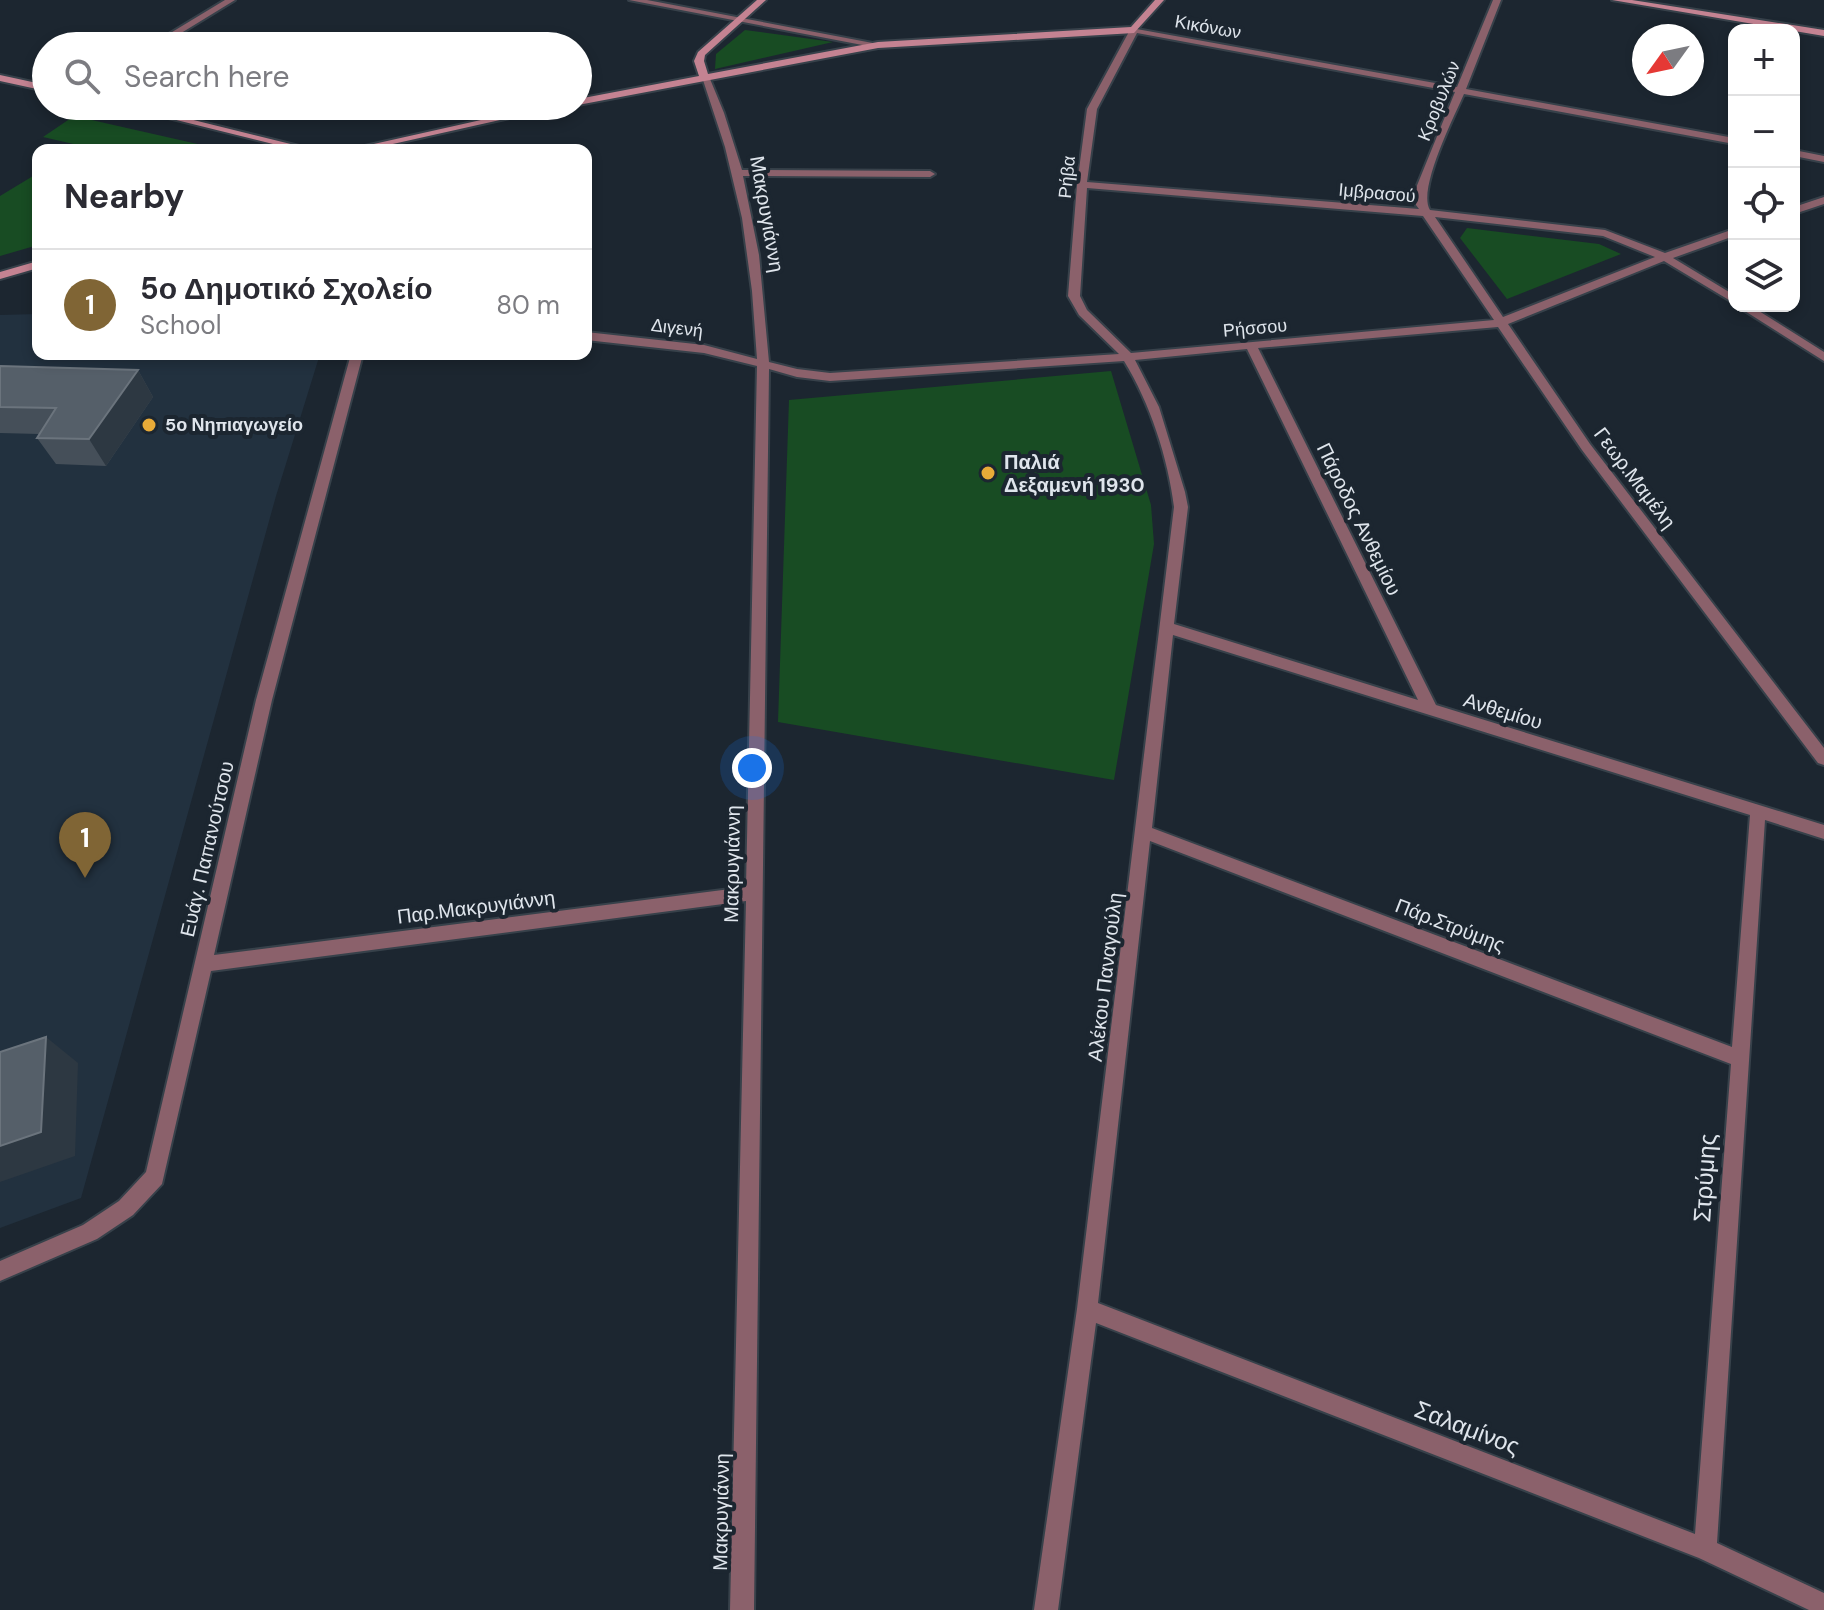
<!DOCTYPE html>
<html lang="en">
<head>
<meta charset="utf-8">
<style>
  body { margin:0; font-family:"DM Sans",sans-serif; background:#f7f7f7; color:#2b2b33 }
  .controls { position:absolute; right:24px; top:24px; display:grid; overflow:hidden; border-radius:16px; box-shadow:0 4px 12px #0003 }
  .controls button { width:72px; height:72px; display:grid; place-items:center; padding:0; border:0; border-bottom:2px solid #e1e1e2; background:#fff; color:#2b2b33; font:40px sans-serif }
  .compass { position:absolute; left:1632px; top:24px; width:72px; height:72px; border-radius:50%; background:#fff; box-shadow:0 4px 12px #0003; rotate:237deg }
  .you { position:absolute; left:752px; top:768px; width:28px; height:28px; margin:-20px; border:6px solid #fff; border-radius:50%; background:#1a73e8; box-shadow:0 0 0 12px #1a73e833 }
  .badge { display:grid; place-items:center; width:52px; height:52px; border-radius:50%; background:#806535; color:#fff; font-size:26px; font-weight:700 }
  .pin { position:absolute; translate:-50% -66px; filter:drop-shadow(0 2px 4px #0008) }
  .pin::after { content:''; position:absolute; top:42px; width:28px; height:24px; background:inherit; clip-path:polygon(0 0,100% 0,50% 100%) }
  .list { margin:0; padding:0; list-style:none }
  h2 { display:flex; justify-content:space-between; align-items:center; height:104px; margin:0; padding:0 32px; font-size:34px }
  h2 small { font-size:26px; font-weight:400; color:#7c7c81 }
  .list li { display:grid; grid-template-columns:52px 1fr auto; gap:24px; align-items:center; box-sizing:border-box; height:112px; padding:0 32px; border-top:2px solid #e1e1e2 }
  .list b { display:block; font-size:30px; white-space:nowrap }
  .list p { margin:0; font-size:26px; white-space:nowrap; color:#7c7c81 }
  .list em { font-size:26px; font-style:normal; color:#7c7c81 }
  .icon { flex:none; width:44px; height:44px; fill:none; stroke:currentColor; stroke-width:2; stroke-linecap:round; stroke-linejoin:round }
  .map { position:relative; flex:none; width:1824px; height:1610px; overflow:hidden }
  .search { position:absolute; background:#fff; box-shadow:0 4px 12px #0003; left:32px; top:32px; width:560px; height:88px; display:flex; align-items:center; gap:20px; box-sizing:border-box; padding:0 28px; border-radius:44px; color:#7c7c81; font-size:30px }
  .panel { position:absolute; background:#fff; box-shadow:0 4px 12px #0003; left:32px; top:144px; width:560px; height:216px; border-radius:16px }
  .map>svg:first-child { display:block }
  .built { fill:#22313f }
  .green { fill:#184c23 }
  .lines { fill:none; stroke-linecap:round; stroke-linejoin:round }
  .street-casing { stroke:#37414a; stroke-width:4 }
  .secondary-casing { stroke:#37414a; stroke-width:4 }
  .street { fill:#8b616b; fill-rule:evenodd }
  .secondary { fill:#c48392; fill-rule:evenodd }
  .wall { fill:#454f59 }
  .shaded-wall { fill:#2d3842 }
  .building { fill:#555f69; stroke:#6b747d; stroke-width:2 }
  .poi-dot { fill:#e9ab38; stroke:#1c2630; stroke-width:3 }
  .labels { text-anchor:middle; stroke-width:8; stroke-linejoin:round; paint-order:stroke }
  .far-street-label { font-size:18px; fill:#dfe5ec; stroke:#1c2630 }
  .far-poi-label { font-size:18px; font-weight:bold; fill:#dfe5ec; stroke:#1c2630; text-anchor:start }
  .street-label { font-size:20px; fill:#dfe5ec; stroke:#1c2630 }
  .poi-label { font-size:20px; font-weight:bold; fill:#dfe5ec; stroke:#1c2630; text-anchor:start }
  .near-street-label { font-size:24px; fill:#dfe5ec; stroke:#1c2630 }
</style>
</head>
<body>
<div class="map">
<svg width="1824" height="1610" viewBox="0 0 1824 1610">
  <rect width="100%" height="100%" fill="#1c2630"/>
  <path class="built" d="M38,314v40h282l-44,142 -195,702 -81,30v-913z"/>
  <path class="green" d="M745,30l88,12 -118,27 1,-15z
    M74,116l150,34h-148l6,-4 -39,-9z
    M38,173v72l-38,11v-60z
    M1467,228l132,16 22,10 -114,45 -47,-61z
    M1111,371l40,134 3,39 -40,236 -336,-58 11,-322z"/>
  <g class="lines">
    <defs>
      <path id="street" d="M225,0h10l-75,46h-11z
        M629,0h18l236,45 -5,3z
        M1493,0h8l-35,89 268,49v6l-270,-50c-10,23 -47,96 -34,116l175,20 60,23 69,-24v7l-61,22 61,37v8l-70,-42 -156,63 82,120 234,304v17l-6,-2 -236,-313 -84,-123 -240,21 178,357 388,120v14l-59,-19 -48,723 107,50v17h-15l-110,-52 -603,-235 -38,287h-24l43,-301 97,-802c-6,-49 -24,-104 -50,-146l-294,20 -33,-4 -28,-8 -15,1241h-24l16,-709 -535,70 -49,213 -29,31 -36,24 -97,42v-20l83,-36 36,-24 27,-29 110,-472 95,-346h12l-91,346 -58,255 532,-68 11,-521 -53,-13 -118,-13v-8l118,13 53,14 -5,-68 -10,-73 -17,-71 -23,-70 8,2 14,34 18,57 188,1 5,3 -5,3 -187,-1 16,79 10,107 28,7 33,4 289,-19 -40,-39 -11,-19 9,-111 10,-76 44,-81 326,59zM1137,33l318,59 -39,96v17l3,4 -332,-27 10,-73zM1087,188l336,28 71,104 -363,33 -44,-43 -7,-14zM1435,217l168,19 52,21 -152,60zM1247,349l171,351 -244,-76 14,-117 -3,-15 -26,-85 -24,-47zM1173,635l577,180 -18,232 -580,-219zM1150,841l581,223 -36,470 -597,-231z
        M1794,150l30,6v6l-30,-6z
        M1824,197v7l-30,10v-7z
        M1737,306h14l73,46v9z"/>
      <path id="secondary" d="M757,0h9l-61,55 -1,6 4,13 170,-32 253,-15 24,-27h9l-30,33 -256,15 -300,57v-6l121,-23 -5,-15 4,-9z
        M1612,0h20l192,30v6z
        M0,75l46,10v6l-46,-10z
        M120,106h17l178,44h-18z
        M544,106h19l-197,44h-19z
        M38,261v7l-38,11v-7z"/>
    </defs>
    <use href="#street" class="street-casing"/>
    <use href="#secondary" class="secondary-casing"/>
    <use href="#street" class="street"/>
    <use href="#secondary" class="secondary"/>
  </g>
  <path class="wall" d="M0,366l138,4 15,27 -47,69 -50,-2 -19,-26 2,-4 -39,-1z"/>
  <path class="shaded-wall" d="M138,370l15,27 -47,69 -17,-27z
    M46,1037l32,26 -3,93 -75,26v-36z"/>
  <path class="building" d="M0,366l138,4 -49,69 -52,-1 19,-30 -56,-1z
    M46,1037l-5,95 -41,14v-94z"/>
  <g class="poi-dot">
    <circle cx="149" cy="425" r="8"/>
    <circle cx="988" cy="473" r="8"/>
  </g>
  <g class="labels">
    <g class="far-street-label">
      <text transform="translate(1208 27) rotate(10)" y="6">Κικόνων</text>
      <text transform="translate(1439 101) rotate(-68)" y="6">Κροβυλών</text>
      <text transform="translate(1067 177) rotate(-84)" y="6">Ρήβα</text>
      <text transform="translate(1377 193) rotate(5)" y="6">Ιμβρασού</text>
      <text transform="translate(677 328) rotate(7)" y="6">Διγενή</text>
      <text transform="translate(1255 328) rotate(-5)" y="6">Ρήσσου</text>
    </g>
    <g class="far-poi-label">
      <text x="165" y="431">5ο Νηπιαγωγείο</text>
    </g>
    <g class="street-label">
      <text transform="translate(767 214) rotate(80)" y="7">Μακρυγιάννη</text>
      <text transform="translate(1635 478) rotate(53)" y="7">Γεωρ.Μαμέλη</text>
      <text transform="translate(1359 519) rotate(64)" y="7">Πάροδος Ανθεμίου</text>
      <text transform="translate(1503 711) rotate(17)" y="7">Ανθεμίου</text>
      <text transform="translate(207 849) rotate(-77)" y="7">Ευάγ. Παπανούτσου</text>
      <text transform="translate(732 864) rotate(-89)" y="7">Μακρυγιάννη</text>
      <text transform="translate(476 907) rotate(-7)" y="7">Παρ.Μακρυγιάννη</text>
      <text transform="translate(1450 925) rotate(21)" y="7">Πάρ.Στρύμης</text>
      <text transform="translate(1105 977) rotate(-83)" y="7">Αλέκου Παναγούλη</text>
      <text transform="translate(721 1512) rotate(-89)" y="7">Μακρυγιάννη</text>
    </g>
    <g class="poi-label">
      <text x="1004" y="469">Παλιά<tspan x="1004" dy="23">Δεξαμενή 1930</tspan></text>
    </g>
    <g class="near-street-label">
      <text transform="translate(1705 1178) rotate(-86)" y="8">Στρύμης</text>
      <text transform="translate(1467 1428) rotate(21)" y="8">Σαλαμίνος</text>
    </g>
  </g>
</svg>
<div class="controls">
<button>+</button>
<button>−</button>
<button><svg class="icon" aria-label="locate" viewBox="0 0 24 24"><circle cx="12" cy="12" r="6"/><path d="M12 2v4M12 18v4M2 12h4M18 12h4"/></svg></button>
<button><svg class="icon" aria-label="layers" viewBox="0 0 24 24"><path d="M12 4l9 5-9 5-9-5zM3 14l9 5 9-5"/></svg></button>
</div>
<svg class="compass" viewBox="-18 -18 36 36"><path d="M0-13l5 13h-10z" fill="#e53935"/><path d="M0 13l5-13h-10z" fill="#7c7c81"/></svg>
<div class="you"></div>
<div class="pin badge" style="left:85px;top:878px">1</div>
<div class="search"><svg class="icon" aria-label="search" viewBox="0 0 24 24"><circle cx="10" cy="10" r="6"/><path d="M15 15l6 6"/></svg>Search here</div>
<section class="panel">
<h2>Nearby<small></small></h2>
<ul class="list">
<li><span class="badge">1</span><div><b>5ο Δημοτικό Σχολείο</b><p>School</p></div><em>80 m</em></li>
</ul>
</section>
</div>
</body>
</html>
